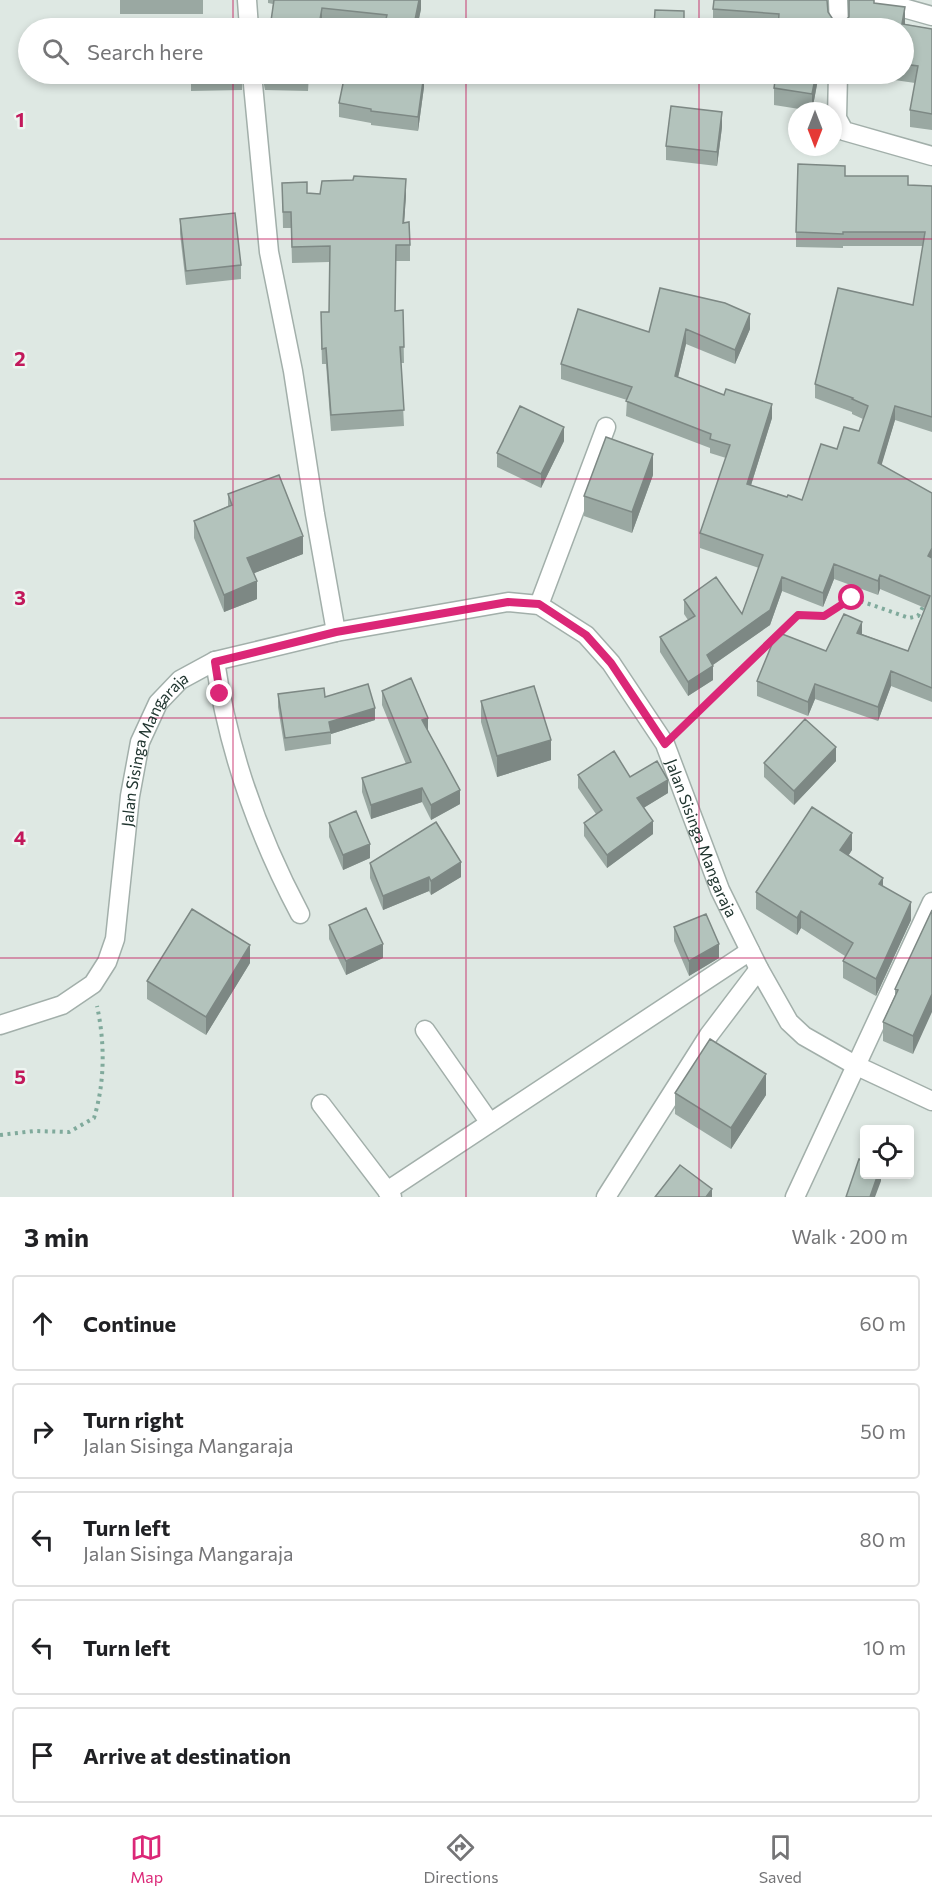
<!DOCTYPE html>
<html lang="en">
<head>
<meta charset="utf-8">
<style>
  body { margin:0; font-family:Commissioner,sans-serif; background:#f6f6f6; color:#202124 }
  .controls { position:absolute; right:18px; bottom:18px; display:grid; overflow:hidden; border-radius:6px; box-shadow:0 3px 9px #0003 }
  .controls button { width:54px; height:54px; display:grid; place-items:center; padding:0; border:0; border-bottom:2px solid #e0e0e0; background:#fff; color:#202124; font:30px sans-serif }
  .compass { position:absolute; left:788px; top:102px; width:54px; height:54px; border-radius:50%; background:#fff; box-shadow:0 3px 9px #0003; rotate:180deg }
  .stop { position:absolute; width:18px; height:18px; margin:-14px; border:4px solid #db2777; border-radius:50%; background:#fff }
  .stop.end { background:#db2777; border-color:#fff; box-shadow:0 2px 6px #0008 }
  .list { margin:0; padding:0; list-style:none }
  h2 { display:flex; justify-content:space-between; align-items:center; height:78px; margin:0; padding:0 24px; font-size:26px }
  h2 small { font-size:20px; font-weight:400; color:#757577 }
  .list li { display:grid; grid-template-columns:39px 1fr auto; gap:18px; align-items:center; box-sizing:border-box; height:96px; margin:0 12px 12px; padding:0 12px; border:2px solid #e0e0e0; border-radius:6px }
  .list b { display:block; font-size:22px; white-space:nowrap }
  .list p { margin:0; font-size:20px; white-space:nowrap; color:#757577 }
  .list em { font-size:20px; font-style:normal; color:#757577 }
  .icon { flex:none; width:33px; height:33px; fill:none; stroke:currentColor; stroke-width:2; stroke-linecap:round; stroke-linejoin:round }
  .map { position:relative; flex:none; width:932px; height:1197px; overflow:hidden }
  .search { position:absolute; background:#fff; box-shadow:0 3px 9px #0003; left:18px; right:18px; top:18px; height:66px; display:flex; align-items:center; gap:15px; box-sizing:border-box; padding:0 21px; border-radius:33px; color:#757577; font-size:22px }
  .sheet { height:618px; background:#fff }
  nav { display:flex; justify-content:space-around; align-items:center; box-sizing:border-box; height:84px; border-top:2px solid #e0e0e0; background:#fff; font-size:16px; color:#757577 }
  nav a { display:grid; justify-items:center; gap:3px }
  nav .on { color:#db2777 }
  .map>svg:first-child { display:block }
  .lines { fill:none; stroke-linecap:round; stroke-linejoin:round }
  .minor-casing { stroke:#a2afaa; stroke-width:21 }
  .tertiary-casing { stroke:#a2afaa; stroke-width:21 }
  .path { stroke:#80aa9c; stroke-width:4; stroke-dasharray:3 4.5; stroke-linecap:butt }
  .minor { stroke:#fff; stroke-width:18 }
  .tertiary { stroke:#fff; stroke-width:18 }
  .wall { fill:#9aa8a2 }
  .shaded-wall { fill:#7d8884 }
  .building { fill:#b3c3bc; stroke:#7d8884; stroke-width:1.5 }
  .route { stroke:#db2777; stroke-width:8 }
  .grid { fill:none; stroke:#c2185b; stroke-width:1.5; stroke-opacity:0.55 }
  .labels { text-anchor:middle; stroke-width:5; stroke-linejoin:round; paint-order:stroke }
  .street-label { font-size:16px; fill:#213630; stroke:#eef5f1 }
  .grid-label { font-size:20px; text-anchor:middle; font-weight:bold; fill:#c2185b; stroke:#eef5f1; stroke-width:5; stroke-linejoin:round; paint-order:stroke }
</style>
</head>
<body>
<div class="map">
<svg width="932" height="1197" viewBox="0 0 932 1197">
  <rect width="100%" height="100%" fill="#dee8e3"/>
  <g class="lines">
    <defs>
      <path id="minor" d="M247,0l2,28
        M838,0l1,28
        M875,0l57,16
        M252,74l17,178 24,119 22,143 21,118
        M838,74l-1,44 7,13 88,25
        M539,605l67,-178
        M215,661c13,89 43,174 85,253
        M425,1030l65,93
        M321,1104l71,93
        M387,1191l363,-240
        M606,1197l103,-162 50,-66
        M795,1197l137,-295"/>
      <g id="tertiary">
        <path id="s1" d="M0,1025l62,-20 31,-21 14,-22 8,-23 15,-143 10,-54 18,-39 22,-23 35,-19 121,-29 172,-30 31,3 47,30 25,28 54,81 55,146 39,79 30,53 15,14 51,29 77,36"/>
      </g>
    </defs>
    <use href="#minor" class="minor-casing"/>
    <use href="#tertiary" class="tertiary-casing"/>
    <path class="path" d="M680,729l118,-114 26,1 28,-18 57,20 9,-2 7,-13
      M0,1135l34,-4 35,1 25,-14c11,-36 11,-75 3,-112"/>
    <use href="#minor" class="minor"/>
    <use href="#tertiary" class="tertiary"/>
  </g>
  <path class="wall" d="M120,0h83v14h-83z
    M268,0h153v9l-4,19h-57l-38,-3 -1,3h-51l3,-24 -5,-1z
    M874,3l31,21 27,5v101l-22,-3v-17l5,-27 -41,-6v-3h29v-46h-157l-33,-2v-17l115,3 6,9h10z
    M191,74h51v16l-51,1z
    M262,74h47l-1,17 -43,-1z
    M776,74h43l-7,37 -38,-6v-17z
    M424,87l-6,44 -47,-6v-2l-32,-6v-14z
    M722,127l-5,39 -51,-6v-14z
    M845,176l63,9 24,1v246l-37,-12 -14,45 51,28v209l-41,-16 -13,35 -63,-22 -7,17 -51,-20v-15l105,-47 46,17 17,-43 -45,-19 -2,6 -44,-16 -11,28 -41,-16 -12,34 -57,40v15l-25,16 -28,-44v-15l28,-17 -4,-6v-14l58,14 17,-46 -59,-20v-15l26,-75 -16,-5v-5l-84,-32 1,-16 -66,-21v-15l88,-32 11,-44 90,41 -15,35 -49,-20 -8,33 94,41 -21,67 36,12 15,3 35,-51 22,-18 4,-12 -11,-5v-2l-37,-14v-14l98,-79 10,-59h-80v2l-47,-1v-15z
    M282,183l25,10 13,1 86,1 -2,28 6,22v16h-14l-1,50 8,-1 1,53h-3l3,63 -73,5 -5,-67h-4l-1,-36 8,-16v-50l-37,1 -1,-35h-8z
    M180,219l61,46v14l-55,6 -6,-51z
    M564,441l-23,47 -44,-21v-14z
    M653,475l-21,58 -48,-17v-20z
    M228,494l75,60 -49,19 3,26 -33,13 -30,-74v-17l34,-15z
    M382,691l46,40 32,73 -29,16 -9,-18 -51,17 -9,-27v-14l44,-14 -24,-59z
    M278,694l47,3 50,23 -44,14v10l-46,7 -7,-44z
    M481,701l70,59 -54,17 -16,-55z
    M836,761l-42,44 -30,-28v-14z
    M578,775l52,2 38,16 -25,15 10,26 -46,34 -23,-32v-13l12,-9 -18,-26z
    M329,823l41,35 -27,12 -14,-33z
    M852,850l-4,6 35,30 28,34 -35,76 -33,-18v-17l2,-5 -44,-28 -4,7 -41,-26v-17z
    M370,863l91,14 -30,18 -2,-4 -46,19 -13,-32z
    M932,910l-19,144 -30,-13v-19l12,-27v-6z
    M329,925l54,33 -37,17 -17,-36z
    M674,927l45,31 -30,18 -15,-35z
    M250,963l-44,72 -59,-36v-18z
    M675,1093l91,2 -35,54 -56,-35z"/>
  <path class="shaded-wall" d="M419,0h2v9l-4,19h-3z
    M905,7v17h-3z
    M322,8v17l-1,3h-2z
    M424,74v13l-6,44v-14z
    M816,74h3l-7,37v-17z
    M722,112v15l-5,39v-14z
    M406,179v16l-3,44v-16z
    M750,314v15l-15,35v-14z
    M686,329v15l-11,46v-14z
    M772,404v14l-25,80v-14z
    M895,406v14l-17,57v-14z
    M564,427v14l-23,47v-14z
    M653,454v21l-21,58v-21z
    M303,536v18l-56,22v-18z
    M932,548v15l-4,-7z
    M834,564v15l-11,28v-14z
    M880,575v14l-2,6v-14z
    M782,577v14l-12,34 -63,44v-14z
    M257,581v18l-33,13v-17z
    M862,622v15l-5,-4z
    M713,666v14l-25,16v-14z
    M891,671v15l-13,35v-14z
    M815,684v15l-7,17v-14z
    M375,708v12l-44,14 -2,-12z
    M428,718v14l-6,-12z
    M551,740v20l-54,17v-21z
    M836,747v14l-42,44v-14z
    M668,780v13l-31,19v-14z
    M422,788v14l-51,17v-14z
    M460,790v14l-29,16v-15z
    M653,821v13l-46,34v-13z
    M852,833v17l-12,18v-18z
    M370,844v14l-27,12v-15z
    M461,862v15l-30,18v-14z
    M429,877v14l-46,19v-14z
    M883,878v17l-4,-11z
    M911,902v18l-35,76v-17z
    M801,911v17l-4,7v-17z
    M383,944v14l-37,17v-14z
    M719,944v14l-30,18v-15z
    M250,945v18l-44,72v-18z
    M932,994v18l-19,42v-18z
    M766,1074v21l-35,54v-21z
    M878,1174h3v7l-6,16h-5z
    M712,1189v8h-6z"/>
  <path class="building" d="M274,0h145l-5,25 -28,-6 1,-4 -65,-7 -3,17 -10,-2v5h-39z
    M714,0h113l1,12 6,9h10l5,-4v-17h25v3l31,4 -3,17 30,5v85l-22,-4 8,-44 -15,-2v-36h-125l1,-14 -66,-5z
    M655,10l29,1v17h-30z
    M345,74h79l-6,43 -47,-6v-2l-32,-6z
    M776,74h40l-4,20 -38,-6z
    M671,106l51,6 -5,40 -51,-6z
    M798,164l47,2v10h63v9l24,1v231l-37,-11 -17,57 54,30v55l-4,8 4,2v130l-41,-17 -13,36 -63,-23 -7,18 -51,-21 20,-49 49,19 18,-37 18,8 -5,11 51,18 22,-55 -50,-21 -2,6 -44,-17 -11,29 -41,-16 -12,33 -63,45 6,11 -25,16 -28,-45 35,-21 -11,-16 32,-23 26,37 21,-59 -63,-22 30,-88 -20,-6 1,-5 -85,-33 6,-14 -71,-23 17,-55 71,23 11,-44 65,15 25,11 -15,36 -49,-21 -11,47 49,19 2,-6 46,15 -25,80 40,13 1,-2 14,5 19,-56 16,5 7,-22 15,4 9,-25 -16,-7 1,-1 -38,-14 23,-96 75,17 12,-73h-82v2l-47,-2z
    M354,176l52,3 -3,44 6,-1 1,23h-14l-1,66 8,-1 1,37h-4l4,63 -73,5 -5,-67 -4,1 -1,-37h8l1,-66 -38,1 -1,-35h-8l-1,-29 25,-1v11l13,1 2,-13 31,-1z
    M235,213l6,52 -55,6 -6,-52z
    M520,406l44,21 -23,47 -44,-21z
    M606,437l47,17 -21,58 -48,-16z
    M279,475l24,61 -56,22 10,23 -33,14 -30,-74 38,-16 -4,-11z
    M411,678l17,40 -6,2 38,70 -29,15 -9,-17 -51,17 -9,-27 49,-16 -29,-71z
    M368,684l7,24 -46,14 2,10 -46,6 -7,-44 46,-6 1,9z
    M534,686l17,54 -54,16 -16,-55z
    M805,719l31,28 -42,44 -30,-28z
    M614,751l16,26 27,-16 11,19 -31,18 16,23 -46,34 -23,-32 18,-13 -24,-35z
    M812,807l40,26 -12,17 43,28 -4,6 32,18 -35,77 -33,-18 10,-18 -52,-32 -4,7 -41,-26z
    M356,811l14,33 -27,11 -14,-32z
    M436,822l25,40 -30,19 -2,-4 -46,19 -13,-33z
    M366,908l17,36 -37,17 -17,-36z
    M192,909l58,36 -44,72 -59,-36z
    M932,910v84l-19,42 -30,-14 15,-32 -3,-1z
    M706,914l13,30 -30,17 -15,-34z
    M710,1039l56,35 -35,54 -56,-35z
    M859,1159l5,2v13h14l-8,23h-24z
    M680,1165l32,24 -6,8h-51z"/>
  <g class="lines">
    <path class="route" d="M220,694l-5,-32 121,-30 172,-30 31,2 47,31 25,28 54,81 133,-129 26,1 28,-18"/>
  </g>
  <path class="grid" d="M233,0v28M466,0v28M699,0v28M233,74v1123M466,74v1123M699,74v1123M0,239h932M0,479h932M0,718h932M0,958h932"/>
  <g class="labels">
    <g class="street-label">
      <text dy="6" stroke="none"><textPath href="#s1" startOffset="350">Jalan Sisinga Mangaraja</textPath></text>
      <text dy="6" stroke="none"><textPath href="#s1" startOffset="1088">Jalan Sisinga Mangaraja</textPath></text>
    </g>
  </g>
  <g class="grid-label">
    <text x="20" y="127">1</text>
    <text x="20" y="366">2</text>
    <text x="20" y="605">3</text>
    <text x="20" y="845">4</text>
    <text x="20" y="1084">5</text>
  </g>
</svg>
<div class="controls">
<button><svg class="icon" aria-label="locate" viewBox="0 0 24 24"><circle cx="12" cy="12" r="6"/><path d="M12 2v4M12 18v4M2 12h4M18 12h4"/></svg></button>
</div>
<svg class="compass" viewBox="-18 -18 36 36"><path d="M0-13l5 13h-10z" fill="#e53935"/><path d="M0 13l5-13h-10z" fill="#757577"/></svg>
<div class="stop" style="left:852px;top:598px"></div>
<div class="stop end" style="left:220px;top:694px"></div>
<div class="search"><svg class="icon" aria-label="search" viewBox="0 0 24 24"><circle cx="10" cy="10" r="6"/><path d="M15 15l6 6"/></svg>Search here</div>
</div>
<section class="sheet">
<h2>3 min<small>Walk · 200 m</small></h2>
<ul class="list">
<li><svg class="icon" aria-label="ahead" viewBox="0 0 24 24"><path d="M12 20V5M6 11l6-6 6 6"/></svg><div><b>Continue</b></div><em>60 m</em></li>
<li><svg class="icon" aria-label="right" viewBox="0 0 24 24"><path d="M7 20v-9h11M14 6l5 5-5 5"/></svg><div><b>Turn right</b><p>Jalan Sisinga Mangaraja</p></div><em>50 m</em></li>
<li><svg class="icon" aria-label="left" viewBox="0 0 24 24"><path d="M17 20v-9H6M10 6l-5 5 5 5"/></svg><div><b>Turn left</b><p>Jalan Sisinga Mangaraja</p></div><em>80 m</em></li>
<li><svg class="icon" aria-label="left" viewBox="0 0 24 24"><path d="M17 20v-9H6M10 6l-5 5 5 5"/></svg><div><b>Turn left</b></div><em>10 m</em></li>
<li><svg class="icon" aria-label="arrive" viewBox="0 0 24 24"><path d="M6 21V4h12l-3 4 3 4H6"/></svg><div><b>Arrive at destination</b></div></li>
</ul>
</section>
<nav>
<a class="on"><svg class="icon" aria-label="map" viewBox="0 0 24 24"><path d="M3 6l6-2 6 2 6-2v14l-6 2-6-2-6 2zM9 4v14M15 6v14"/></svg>Map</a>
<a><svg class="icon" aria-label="directions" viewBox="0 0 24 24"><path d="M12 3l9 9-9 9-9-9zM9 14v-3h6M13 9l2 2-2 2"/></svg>Directions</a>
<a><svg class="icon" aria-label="saved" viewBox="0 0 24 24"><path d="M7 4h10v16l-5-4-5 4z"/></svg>Saved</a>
</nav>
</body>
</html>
